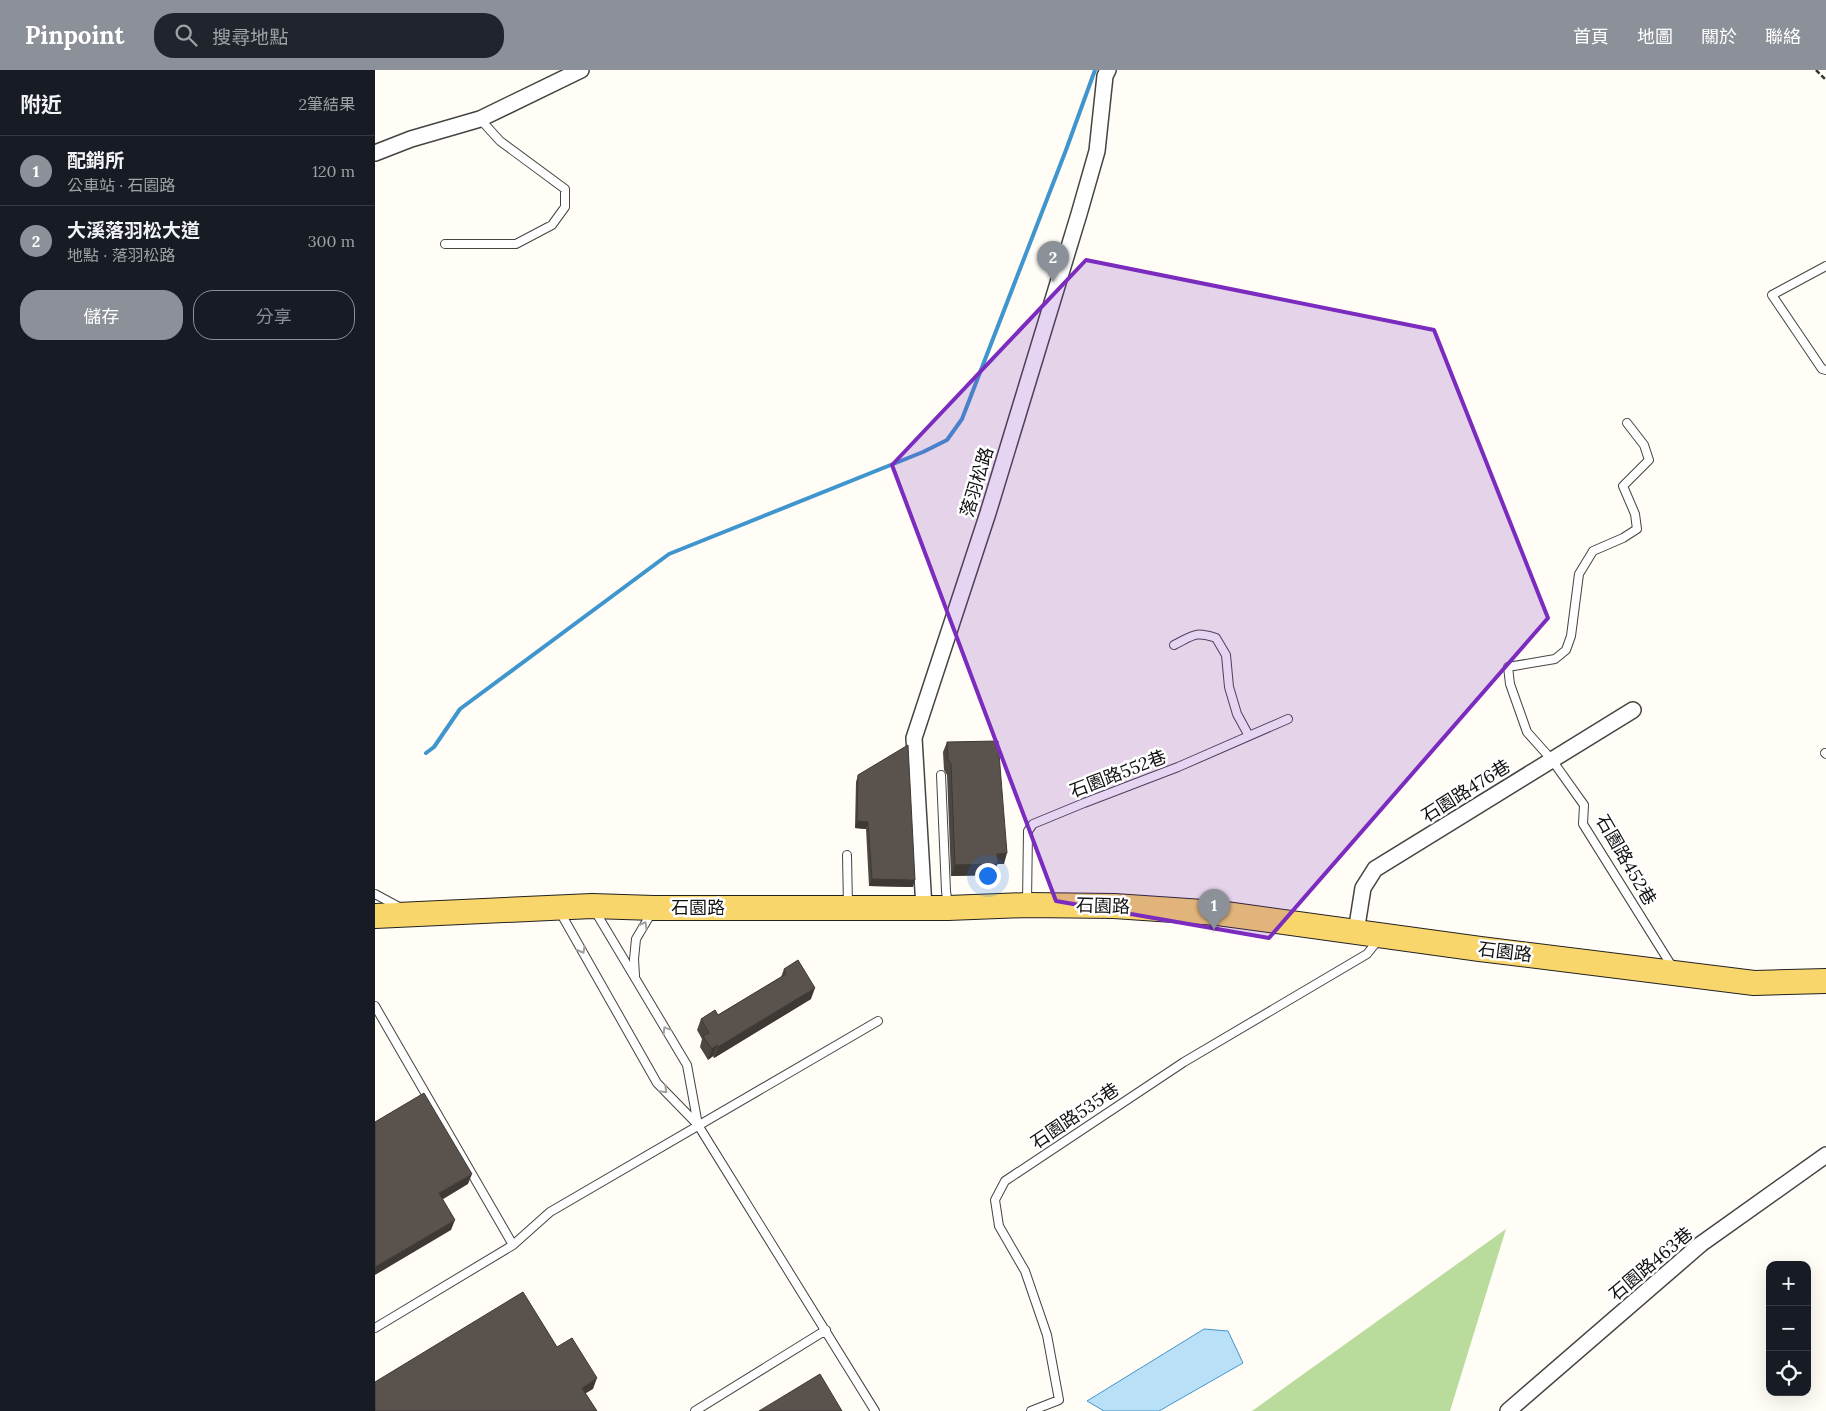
<!DOCTYPE html>
<html lang="zh-TW">
<head>
<meta charset="utf-8">
<style>
  body { margin:0; font-family:Lora,"Noto Sans TC",serif; background:#20242c; color:#f1f3f6 }
  .controls { position:absolute; right:15px; bottom:15px; display:grid; overflow:hidden; border-radius:10px; box-shadow:0 5px 20px #0002 }
  .controls button { width:45px; height:45px; display:grid; place-items:center; padding:0; border:0; border-bottom:1px solid #363941; background:#171b24; color:#f1f3f6; font:25px sans-serif }
  .you { position:absolute; left:612px; top:805px; width:18px; height:18px; margin:-12px; border:4px solid #fff; border-radius:50%; background:#1a73e8; box-shadow:0 0 0 8px #1a73e833 }
  .badge { display:grid; place-items:center; width:32px; height:32px; border-radius:50%; background:#8c9099; color:#fff; font-size:16px; font-weight:700 }
  .pin { position:absolute; translate:-50% -41px; filter:drop-shadow(0 1px 2px #0008) }
  .pin::after { content:''; position:absolute; top:26px; width:18px; height:15px; background:inherit; clip-path:polygon(0 0,100% 0,50% 100%) }
  .list { margin:0; padding:0; list-style:none }
  h2 { display:flex; justify-content:space-between; align-items:center; height:65px; margin:0; padding:0 20px; font-size:21px }
  h2 small { font-size:16px; font-weight:400; color:#9ea1a6 }
  .list li { display:grid; grid-template-columns:32px 1fr auto; gap:15px; align-items:center; box-sizing:border-box; height:70px; padding:0 20px; border-top:1px solid #363941 }
  .list b { display:block; font-size:19px; white-space:nowrap }
  .list p { margin:0; font-size:16px; white-space:nowrap; color:#9ea1a6 }
  .list em { font-size:16px; font-style:normal; color:#9ea1a6 }
  .actions { display:flex; gap:10px; padding:15px 20px }
  .actions a { flex:1; padding:11px 0; border:1px solid #8c9099; border-radius:20px; text-align:center; font-size:18px; color:#8c9099 }
  .actions .main { background:#8c9099; color:#fff }
  .icon { flex:none; width:28px; height:28px; fill:none; stroke:currentColor; stroke-width:2; stroke-linecap:round; stroke-linejoin:round }
  .map { position:relative; flex:none; width:1451px; height:1341px; overflow:hidden }
  header { display:flex; align-items:center; gap:30px; box-sizing:border-box; height:70px; padding:0 25px; background:#8c9099; color:#fff }
  header strong { font-size:24px }
  nav { display:flex; gap:28px; margin-inline-start:auto; font-size:18px }
  .search { width:350px; height:45px; background:#20242c; display:flex; align-items:center; gap:12px; box-sizing:border-box; padding:0 18px; border-radius:20px; color:#9ea1a6; font-size:19px }
  main { display:flex }
  aside { flex:1; background:#171b24 }
  .map>svg:first-child { display:block }
  .forest { fill:#b9dc9c }
  .water { fill:#b9e0f7; stroke:#3f96cf }
  .lines { fill:none; stroke-linecap:round; stroke-linejoin:round }
  .stream { stroke:#3f96cf; stroke-width:4 }
  .service-casing { stroke:#444; stroke-width:10 }
  .minor-casing { stroke:#444; stroke-width:18 }
  .primary-casing { stroke:#222; stroke-width:26 }
  .path { stroke:#333; stroke-width:2.5; stroke-dasharray:5 2.5; stroke-linecap:butt }
  .service { stroke:#fff; stroke-width:8 }
  .minor { stroke:#fff; stroke-width:15 }
  .primary { stroke:#f9d66b; stroke-width:24 }
  .wall { fill:#4d4742 }
  .shaded-wall { fill:#3f3936 }
  .building { fill:#5a524d; stroke:#3f3936 }
  .oneway { stroke:#a0a0a0 }
  .marked { fill:#7b2cbf; fill-opacity:0.2; stroke:#7b2cbf; stroke-width:4; stroke-linejoin:round }
  .labels { text-anchor:middle; stroke-width:5; stroke-linejoin:round; paint-order:stroke }
  .street-label { font-size:18px; fill:#111; stroke:#fff }
</style>
</head>
<body>
<header>
<strong>Pinpoint</strong>
<div class="search"><svg class="icon" aria-label="search" viewBox="0 0 24 24"><circle cx="10" cy="10" r="6"/><path d="M15 15l6 6"/></svg>搜尋地點</div>
<nav><a>首頁</a><a>地圖</a><a>關於</a><a>聯絡</a></nav>
</header>
<main>
<aside>
<h2>附近<small>2筆結果</small></h2>
<ul class="list">
<li><span class="badge">1</span><div><b>配銷所</b><p>公車站 · 石園路</p></div><em>120 m</em></li>
<li><span class="badge">2</span><div><b>大溪落羽松大道</b><p>地點 · 落羽松路</p></div><em>300 m</em></li>
</ul>
<div class="actions"><a class="main">儲存</a><a>分享</a></div>
</aside>
<div class="map">
<svg width="1451" height="1341" viewBox="0 0 1451 1341">
  <rect width="100%" height="100%" fill="#fffdf5"/>
  <path class="forest" d="M1131,1159l-56,182h-198z"/>
  <path class="water" d="M829,1259l24,2 15,32 -84,48h-55l-17,-10z"/>
  <g class="lines">
    <path class="stream" d="M51,683l8,-6 26,-38 209,-155 254,-102 24,-12 15,-21 104,-269 29,-80"/>
    <defs>
      <path id="service" d="M70,174h71l36,-19 13,-18v-18l-65,-48 -20,-22
        M1451,196l-54,29 50,74 4,1
        M1252,353l17,22 5,15 -26,26 12,28 2,15 -14,9 -30,13 -14,23 -8,62 -5,14 -11,9 -47,8 2,17 17,48 25,28 32,45 -1,19 90,144
        M799,575c20,-10 21,-14 42,-7l10,17 3,32 8,27 12,22
        M1450,683l1,1
        M566,705l5,116 2,15
        M472,785l1,51
        M0,824l24,13
        M652,832l1,-71 5,-7 51,-21 94,-36 110,-48
        M220,841l92,154 11,60
        M185,842l97,171 41,42 177,286
        M260,906l-1,-17 2,-20 16,-27
        M0,936l138,239
        M0,1258l138,-83 37,-33 328,-191
        M320,1341l131,-81
        M656,1341l28,-11 -12,-65 -22,-64 -26,-45 -4,-26 10,-19 179,-119 183,-108 12,-15"/>
      <path id="minor" d="M0,83l36,-14 69,-20 101,-49
        M549,838l-10,-170 74,-225 91,-299 18,-63 8,-75 3,-6
        M981,862l7,-44 12,-19 258,-159
        M1133,1341l193,-167 125,-89"/>
      <path id="primary" d="M0,846l217,-10 62,2h294l79,-3 87,1 104,7 262,36 274,34 72,-2"/>
    </defs>
    <use href="#service" class="service-casing"/>
    <use href="#minor" class="minor-casing"/>
    <use href="#primary" class="primary-casing"/>
    <path class="path" d="M1441,0l10,10"/>
    <use href="#service" class="service"/>
    <use href="#minor" class="minor"/>
    <use href="#primary" class="primary"/>
  </g>
  <path class="wall" d="M572,672l57,122h-7l-3,11 -43,1 -4,-101 -3,-5 -1,-18z
    M483,705l55,112 -44,-1 -3,-57 -11,-1 1,-46z
    M409,899l27,30 -97,59 -1,-2 -5,4 -8,-13 2,-8 -5,-9 4,-11 17,-4 63,-38z"/>
  <path class="shaded-wall" d="M482,751l11,1 -2,7 -11,-1z
    M632,783l-3,11h-7l-3,11 -43,1 4,-11 42,-11z
    M497,809l43,1 -2,7 -44,-1z
    M440,918l-4,11 -97,59 4,-11z
    M342,975l-4,11 -5,4 4,-11z
    M97,1104l-4,10 -33,20 4,-11z
    M80,1150l-4,10 -76,45v-8z
    M222,1308l-4,11 -15,9 4,-10z"/>
  <path class="building" d="M623,671l9,112 -10,1 1,10 -43,1 -4,-101 -3,-5 -1,-17z
    M533,675l7,135 -43,-1 -4,-57 -11,-1 1,-46z
    M423,890l17,28 -97,59 -1,-2 -5,4 -9,-13 6,-3 -8,-14 14,-9 3,5 68,-41 -2,-5z
    M49,1023l48,81 -33,19 16,27 -80,47v-145z
    M148,1222l34,55 15,-9 25,40 -15,10 15,23h-222v-29z
    M445,1304l22,37h-83z"/>
  <defs><path id="oneway-chevron" d="M-2-3.5L2.5 0L-2 3.5" fill="none" stroke-width="1.6" stroke-linecap="round" stroke-linejoin="round" transform="scale(1.25)"/></defs>
  <g class="oneway">
    <use href="#oneway-chevron" transform="translate(269 855) rotate(-60)"/>
    <use href="#oneway-chevron" transform="translate(207 880) rotate(60)"/>
    <use href="#oneway-chevron" transform="translate(291 960) rotate(-121)"/>
    <use href="#oneway-chevron" transform="translate(289 1020) rotate(45)"/>
  </g>
  <path class="marked" d="M711,190l348,70 114,288 -279,320 -213,-37 -164,-436z"/>
  <g class="labels">
    <g class="street-label">
      <text transform="translate(602 412) rotate(-73)" y="6">落羽松路</text>
      <text transform="translate(743 704) rotate(-21)" y="6">石園路552巷</text>
      <text transform="translate(1091 721) rotate(-32)" y="6">石園路476巷</text>
      <text transform="translate(1251 790) rotate(60)" y="6">石園路452巷</text>
      <text transform="translate(728 836) rotate(2)" y="6">石園路</text>
      <text x="323" y="844">石園路</text>
      <text transform="translate(1130 882) rotate(7)" y="6">石園路</text>
      <text transform="translate(700 1046) rotate(-34)" y="6">石園路535巷</text>
      <text transform="translate(1276 1194) rotate(-40)" y="6">石園路463巷</text>
    </g>
  </g>
</svg>
<div class="controls">
<button>+</button>
<button>−</button>
<button><svg class="icon" aria-label="locate" viewBox="0 0 24 24"><circle cx="12" cy="12" r="6"/><path d="M12 2v4M12 18v4M2 12h4M18 12h4"/></svg></button>
</div>
<div class="you"></div>
<div class="pin badge" style="left:839px;top:860px">1</div>
<div class="pin badge" style="left:678px;top:212px">2</div>
</div>
</main>
</body>
</html>
